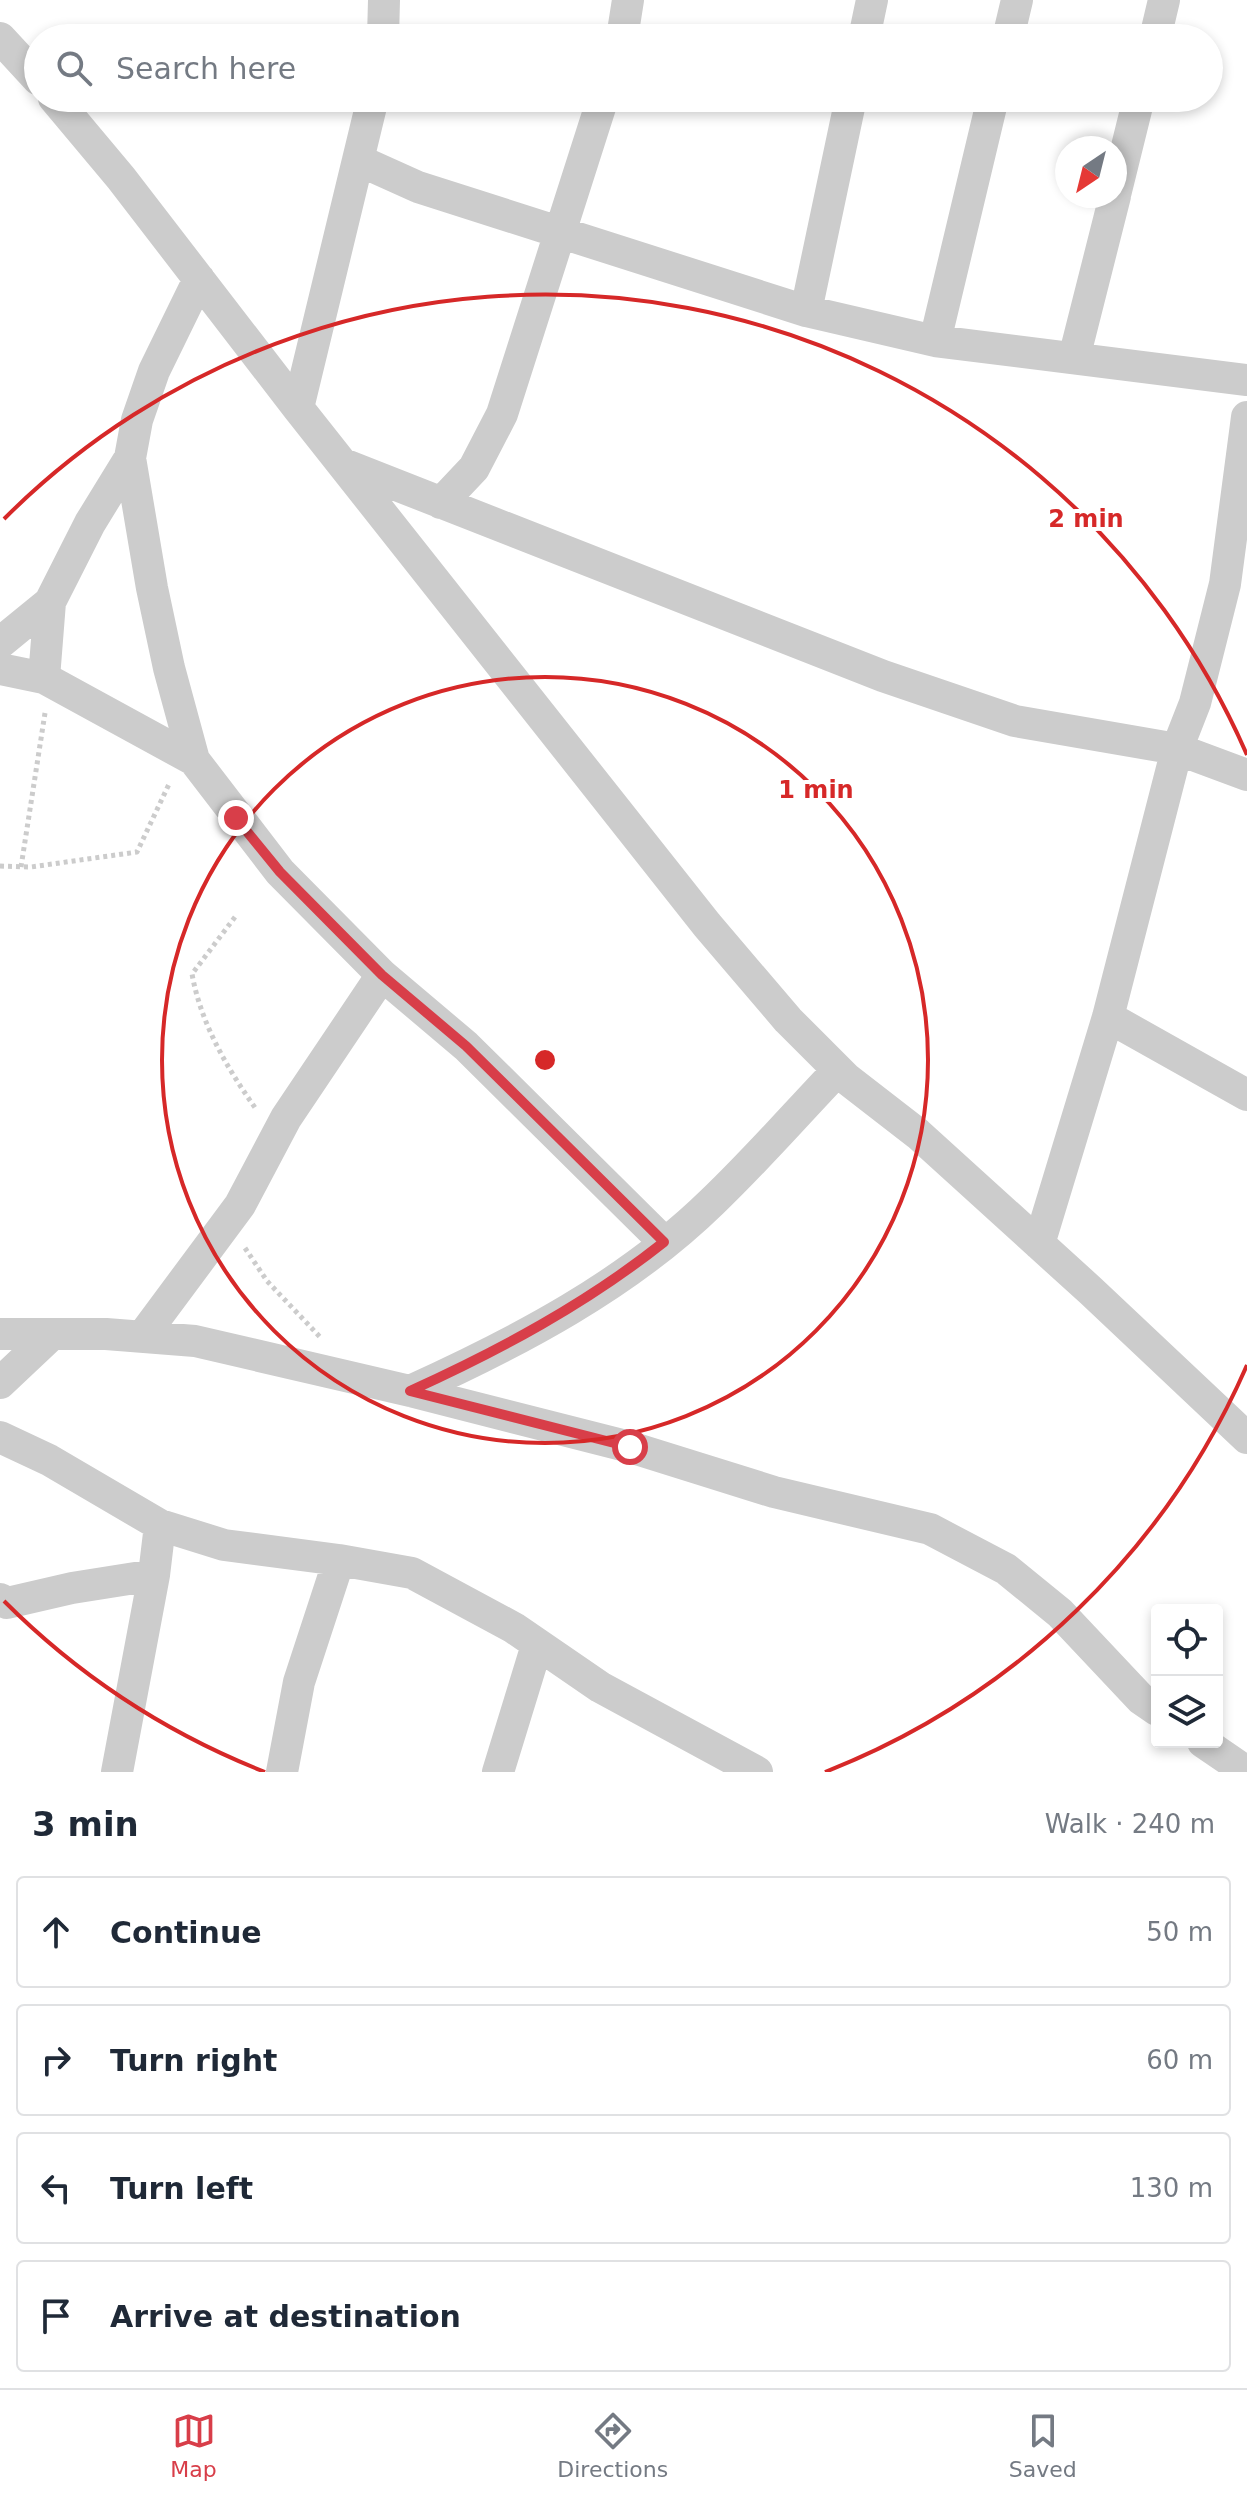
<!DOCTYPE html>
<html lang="en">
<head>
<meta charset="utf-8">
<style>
  body { margin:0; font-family:"DejaVu Sans",sans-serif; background:#f2f2f3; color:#1f2937 }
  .controls { position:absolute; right:24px; bottom:24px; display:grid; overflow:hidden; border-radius:8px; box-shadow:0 4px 12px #0003 }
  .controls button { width:72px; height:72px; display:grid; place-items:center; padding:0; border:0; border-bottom:2px solid #e0e1e3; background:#fff; color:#1f2937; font:40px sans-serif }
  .compass { position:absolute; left:1055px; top:136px; width:72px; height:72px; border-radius:50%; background:#fff; box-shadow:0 4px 12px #0003; rotate:215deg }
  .stop { position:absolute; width:24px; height:24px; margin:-18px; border:6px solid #d83e49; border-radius:50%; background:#fff }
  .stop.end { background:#d83e49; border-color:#fff; box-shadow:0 2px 8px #0008 }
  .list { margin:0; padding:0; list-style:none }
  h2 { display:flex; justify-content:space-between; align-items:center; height:104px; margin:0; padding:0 32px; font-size:34px }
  h2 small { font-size:26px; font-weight:400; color:#747a83 }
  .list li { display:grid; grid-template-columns:52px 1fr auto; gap:24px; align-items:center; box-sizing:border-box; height:112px; margin:0 16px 16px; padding:0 16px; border:2px solid #e0e1e3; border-radius:8px }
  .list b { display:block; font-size:30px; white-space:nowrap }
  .list em { font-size:26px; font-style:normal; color:#747a83 }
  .icon { flex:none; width:44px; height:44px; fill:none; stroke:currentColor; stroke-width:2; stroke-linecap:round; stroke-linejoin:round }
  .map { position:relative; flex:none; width:1247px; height:1772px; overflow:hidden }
  .search { position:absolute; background:#fff; box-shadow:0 4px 12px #0003; left:24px; right:24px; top:24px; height:88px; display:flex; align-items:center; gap:20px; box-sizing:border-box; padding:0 28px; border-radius:44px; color:#747a83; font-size:30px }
  .sheet { height:616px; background:#fff }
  nav { display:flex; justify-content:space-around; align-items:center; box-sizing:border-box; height:112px; border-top:2px solid #e0e1e3; background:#fff; font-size:22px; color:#747a83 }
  nav a { display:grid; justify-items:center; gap:4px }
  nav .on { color:#d83e49 }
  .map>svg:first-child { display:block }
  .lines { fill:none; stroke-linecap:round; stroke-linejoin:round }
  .path { stroke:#ccc; stroke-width:5; stroke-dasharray:4 4; stroke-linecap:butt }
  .minor { stroke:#ccc; stroke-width:32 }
  .route { stroke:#d83e49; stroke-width:10 }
  .ring { fill:none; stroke:#d62828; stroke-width:4 }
  .centre { fill:#d62828; stroke:#fff; stroke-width:4 }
  .ring-label { font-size:24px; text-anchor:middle; font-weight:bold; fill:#d62828; stroke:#fff; stroke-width:8; stroke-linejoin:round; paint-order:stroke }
</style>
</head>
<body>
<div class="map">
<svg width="1247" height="1772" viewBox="0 0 1247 1772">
  <rect width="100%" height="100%" fill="#fff"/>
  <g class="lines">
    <path class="path" d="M0,866l31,1 106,-15 33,-70
      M21,867l24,-154
      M235,917l-43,57c9,50 35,94 64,135
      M245,1248l22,33 54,57"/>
    <path class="minor" d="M0,38l38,41
      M383,38l1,-38
      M622,38l6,-38
      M864,38l8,-38
      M1008,38l9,-38
      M1155,38l9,-38
      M54,98l67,80 177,230 409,517 81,95 59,59 71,55 173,157 156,147
      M358,160l60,27 388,124 129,30 312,39
      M1115,195l24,-97
      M806,311l45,-213
      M935,341l58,-243
      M1074,358l41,-162
      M298,408l75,-310
      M130,458l22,130 17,80 25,92 86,112 102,103 84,71 198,196
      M348,466l535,210 132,45 162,28 70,26
      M441,503l33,-35 28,-54 101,-316
      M0,643l50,-41 40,-79 40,-65 7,-38 17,-49 45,-92
      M0,669l44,9 150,82
      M44,678l6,-76
      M1108,1017l139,78
      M1039,1244l69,-227 69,-268 18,-46 30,-119 22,-167
      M0,1334h106l89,7 215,50 220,56 144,45 156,37 76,40 54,44 81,86 16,11
      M142,1337l98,-132 46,-87 96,-143
      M0,1383l52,-49
      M410,1391c108,-49 217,-106 302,-189 44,-42 84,-88 126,-132
      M0,1437l49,23 111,65 64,20 115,15 73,13 102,55 86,59 157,85
      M0,1599l7,4 65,-15 82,-13
      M1203,1742l44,30
      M117,1772l37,-197 6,-50
      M282,1772l17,-90 40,-122
      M498,1772l39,-127"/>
  </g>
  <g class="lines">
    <path class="route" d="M236,818l44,54 102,103 84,71 198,196c-78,62 -164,108 -254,149l220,56"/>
  </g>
  <g class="ring">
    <circle cx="545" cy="1060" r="383"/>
    <path d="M1247 1365A765 765 0 0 1 825 1772M265 1772A765 765 0 0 1 4 1601M4 519A765 765 0 0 1 1247 755"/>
  </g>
  <circle cx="545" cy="1060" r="12" class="centre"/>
  <g class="ring-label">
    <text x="1086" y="527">2 min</text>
    <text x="816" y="798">1 min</text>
  </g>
</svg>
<div class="controls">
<button><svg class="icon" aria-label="locate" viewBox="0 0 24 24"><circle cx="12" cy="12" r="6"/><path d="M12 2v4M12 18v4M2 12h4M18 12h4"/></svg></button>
<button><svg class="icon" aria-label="layers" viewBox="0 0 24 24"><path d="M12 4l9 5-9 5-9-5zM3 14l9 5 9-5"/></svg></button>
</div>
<svg class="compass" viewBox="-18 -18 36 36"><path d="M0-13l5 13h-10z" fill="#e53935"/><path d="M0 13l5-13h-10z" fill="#747a83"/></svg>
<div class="stop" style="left:630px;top:1447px"></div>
<div class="stop end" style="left:236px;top:818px"></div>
<div class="search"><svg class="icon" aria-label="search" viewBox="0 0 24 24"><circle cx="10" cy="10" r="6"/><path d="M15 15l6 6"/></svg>Search here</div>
</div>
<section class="sheet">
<h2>3 min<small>Walk · 240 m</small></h2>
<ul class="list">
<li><svg class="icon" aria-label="ahead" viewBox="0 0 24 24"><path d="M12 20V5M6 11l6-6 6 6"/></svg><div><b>Continue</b></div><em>50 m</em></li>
<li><svg class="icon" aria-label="right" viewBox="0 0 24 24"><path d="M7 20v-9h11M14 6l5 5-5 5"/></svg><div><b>Turn right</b></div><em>60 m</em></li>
<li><svg class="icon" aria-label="left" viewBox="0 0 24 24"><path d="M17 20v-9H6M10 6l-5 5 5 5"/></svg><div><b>Turn left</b></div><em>130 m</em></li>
<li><svg class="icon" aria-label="arrive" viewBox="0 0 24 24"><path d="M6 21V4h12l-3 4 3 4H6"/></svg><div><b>Arrive at destination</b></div></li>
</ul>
</section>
<nav>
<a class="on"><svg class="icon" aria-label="map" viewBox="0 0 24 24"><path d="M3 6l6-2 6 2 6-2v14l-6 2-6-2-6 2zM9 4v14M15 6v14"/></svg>Map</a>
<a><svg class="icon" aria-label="directions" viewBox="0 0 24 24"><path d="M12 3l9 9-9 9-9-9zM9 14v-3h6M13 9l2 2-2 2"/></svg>Directions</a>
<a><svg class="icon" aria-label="saved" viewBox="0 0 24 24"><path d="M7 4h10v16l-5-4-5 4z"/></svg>Saved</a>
</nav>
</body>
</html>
